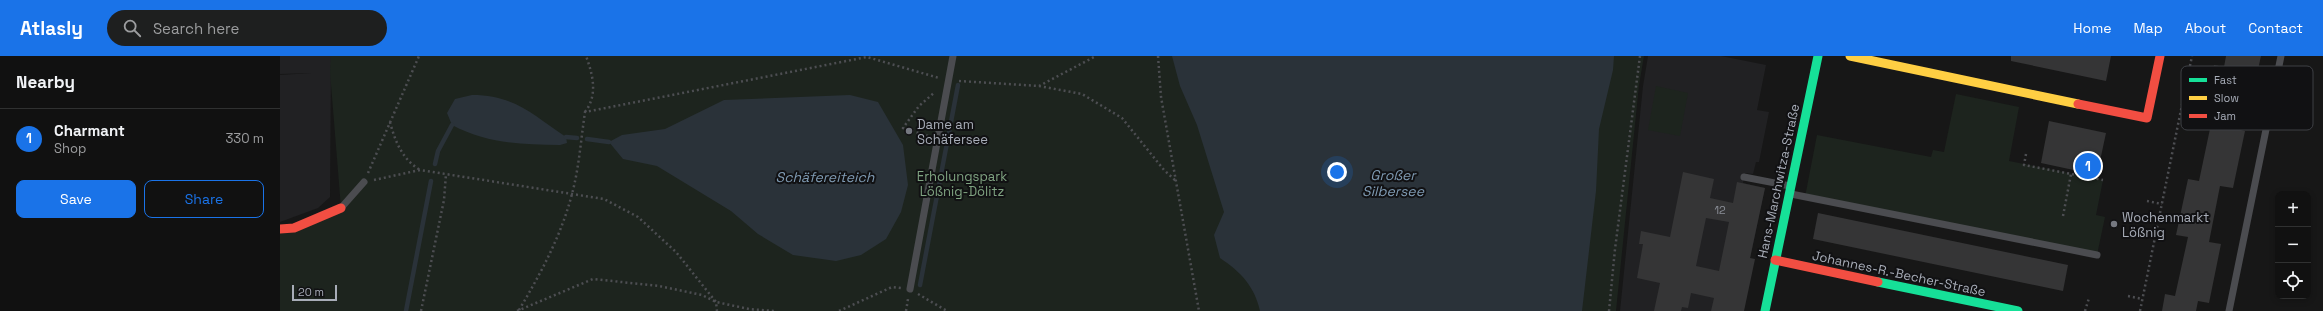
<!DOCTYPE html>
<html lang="en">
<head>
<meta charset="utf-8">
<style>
  body { margin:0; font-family:"Space Grotesk",sans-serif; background:#1e1f1f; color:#f1f3f6 }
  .controls { position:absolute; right:12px; bottom:12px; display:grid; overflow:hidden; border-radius:8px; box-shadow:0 2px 6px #0003 }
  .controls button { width:36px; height:36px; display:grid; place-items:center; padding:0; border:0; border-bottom:1px solid #303131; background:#111; color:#f1f3f6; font:20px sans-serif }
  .scale { position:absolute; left:12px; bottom:10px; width:45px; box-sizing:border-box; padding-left:4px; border:2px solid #a8adb8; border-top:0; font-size:11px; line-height:14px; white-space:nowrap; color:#a8adb8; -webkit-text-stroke:3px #111113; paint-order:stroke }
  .you { position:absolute; left:1057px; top:116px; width:14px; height:14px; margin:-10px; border:3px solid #fff; border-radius:50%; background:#1a73e8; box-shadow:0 0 0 6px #1a73e833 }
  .badge { display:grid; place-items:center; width:26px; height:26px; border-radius:50%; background:#1a73e8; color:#fff; font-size:13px; font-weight:700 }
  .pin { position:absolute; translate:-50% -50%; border:2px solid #fff; box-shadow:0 1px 4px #0006 }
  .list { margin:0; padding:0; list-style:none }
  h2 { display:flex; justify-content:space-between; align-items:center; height:52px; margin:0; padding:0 16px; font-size:17px }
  h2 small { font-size:13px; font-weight:400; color:#9c9d9f }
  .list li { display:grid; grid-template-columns:26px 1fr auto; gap:12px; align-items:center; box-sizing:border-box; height:60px; padding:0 16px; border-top:1px solid #303131 }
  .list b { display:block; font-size:15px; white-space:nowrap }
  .list p { margin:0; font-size:13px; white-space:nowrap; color:#9c9d9f }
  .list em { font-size:13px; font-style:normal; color:#9c9d9f }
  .actions { display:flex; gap:8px; padding:12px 16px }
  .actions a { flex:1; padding:9px 0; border:1px solid #1a73e8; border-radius:8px; text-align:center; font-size:14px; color:#1a73e8 }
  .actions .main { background:#1a73e8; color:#fff }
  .icon { flex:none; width:22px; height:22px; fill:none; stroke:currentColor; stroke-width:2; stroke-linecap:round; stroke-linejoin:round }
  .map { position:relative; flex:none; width:2043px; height:255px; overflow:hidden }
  header { display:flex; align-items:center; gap:24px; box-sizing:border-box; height:56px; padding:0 20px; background:#1a73e8; color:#fff }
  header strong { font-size:19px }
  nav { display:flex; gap:22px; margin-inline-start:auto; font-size:14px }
  .search { width:280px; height:36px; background:#1e1f1f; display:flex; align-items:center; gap:10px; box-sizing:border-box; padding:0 14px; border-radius:22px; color:#9c9d9f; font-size:15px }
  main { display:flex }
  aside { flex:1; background:#111 }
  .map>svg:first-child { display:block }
  .built { fill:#212123 }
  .green { fill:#1d241e }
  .water { fill:#2a3239 }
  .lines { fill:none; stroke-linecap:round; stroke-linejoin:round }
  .stream { stroke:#2a3239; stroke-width:4.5 }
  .building { fill:#353536; fill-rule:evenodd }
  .path { stroke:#4d4e52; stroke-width:2.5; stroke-dasharray:2 3; stroke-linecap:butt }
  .lane { stroke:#4b4c50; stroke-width:7 }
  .fast { stroke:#16e098; stroke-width:9 }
  .slow { stroke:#ffcf43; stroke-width:9 }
  .jam { stroke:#f24e42; stroke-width:9 }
  .poi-dot { fill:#757880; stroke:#111113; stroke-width:1.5 }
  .labels { text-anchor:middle; stroke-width:4; stroke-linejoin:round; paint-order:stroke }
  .number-label { font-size:11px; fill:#8b8f98 }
  .poi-label { font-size:13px; fill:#a8adb8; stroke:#111113; text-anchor:start }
  .park-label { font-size:13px; fill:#7fa381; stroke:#111113 }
  .street-label { font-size:13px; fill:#a8adb8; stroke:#111113 }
  .water-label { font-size:14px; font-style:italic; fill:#7f9bb3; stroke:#111113 }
  .key { fill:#111113; stroke:#3e4045; stroke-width:1 }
  .key-label { font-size:11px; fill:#a8adb8 }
</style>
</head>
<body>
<header>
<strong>Atlasly</strong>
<div class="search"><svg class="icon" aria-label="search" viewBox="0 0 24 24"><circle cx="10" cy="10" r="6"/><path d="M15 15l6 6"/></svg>Search here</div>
<nav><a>Home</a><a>Map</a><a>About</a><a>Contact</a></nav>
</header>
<main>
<aside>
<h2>Nearby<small></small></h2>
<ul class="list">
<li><span class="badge">1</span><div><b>Charmant</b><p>Shop</p></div><em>330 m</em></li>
</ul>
<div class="actions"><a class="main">Save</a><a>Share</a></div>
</aside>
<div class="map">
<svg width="2043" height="255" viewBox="0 0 2043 255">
  <rect width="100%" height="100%" fill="#171717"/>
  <path class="built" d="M0,0h51l-1,141 -12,11 -38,14v-147l31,-2 -31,1z
    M1368,0h73l45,9 -9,45 12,2 -10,50h-3l-3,12 -8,-1 -2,10 22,5 -26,123h-119l23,-225z"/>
  <path class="green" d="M51,0h1313l-5,29 -23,226h-1336v-82l61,-21 -11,-136z
    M1376,30l32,7 -8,43 -32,-6z
    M1676,38l63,13 -10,54 94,19 -7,35 9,2 -8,38 -292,-58 12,-62 114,22 2,-7 11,2z"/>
  <path class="water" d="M892,0h442l-1,14 -14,59 -3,62 -14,120h-322c-5,-24 -19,-39 -40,-53l-6,-23 10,-23 -27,-87 -17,-39z
    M192,39c43,0 61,20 94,42l1,6 -7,2c-40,-1 -72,-1 -108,-20l-5,-12 8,-14z
    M570,39l28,7 25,43 5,40 -7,27 -15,27 -25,16 -25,6 -43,-6 -35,-21 -27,-23 -74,-45 -34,-7 -14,-17 13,-7 43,-6 59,-29z"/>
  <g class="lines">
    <path class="stream" d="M286,81l11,1
      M307,83l22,3
      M155,108l3,-13 14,-26
      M640,229l38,-200
      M126,255l25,-130"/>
  </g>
  <path class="building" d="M1731,0h100l-5,25 -95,-20z
    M1946,0h35l-4,18 -14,-3 -11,57 13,3 -12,57 -13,-2 -11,56 12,2 -12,59 -11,-2 -2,10h-34l3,-17 10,2 13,-59 -12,-2 12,-56 11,2 12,-57 -9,-2 12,-57 10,2z
    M1769,65l57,12 -9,42 -56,-12z
    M1403,116l31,7 -4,19 23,5 4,-21 28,6 -15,70 5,1 -11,52h-33l3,-13 -23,-5 -3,15 -6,-1 -1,4h-27l6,-28 -23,-5 6,-34h-4l2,-13 29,6zM1426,162l23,4 -10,49 -23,-5z
    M1538,157l250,52 -5,26 -250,-52z"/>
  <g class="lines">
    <path class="path" d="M878,0l3,41 38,214
      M679,25l80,5 57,-30
      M759,30l43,8 40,24 42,52 13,12
      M305,56c13,-17 8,-37 1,-56
      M110,66c5,19 12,37 30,48
      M648,80l-25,-8 16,-22 16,-14
      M1746,98l-2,11 79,15
      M88,117l51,-117
      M94,124l46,-10 184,29 34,18 38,35 40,50 1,9
      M1867,145l15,3
      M1783,160l8,-42
      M638,238l29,17
      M1848,240l14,3
      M239,254c22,-37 42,-74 53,-116 7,-26 9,-55 13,-82l282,-55 72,21
      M141,255l23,-111 2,-26
      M237,255l76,-32 66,7 43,9 14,7 33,7 25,2
      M559,255l53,-24 9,1
      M626,255l2,-12
      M1329,255l6,-62 25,-193
      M1805,255l4,-13
      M1860,255l52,-255"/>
    <path class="lane" d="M1464,121l46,9
      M1511,138l306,61
      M61,152l23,-26
      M630,233l43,-233
      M1949,255l52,-255"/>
    <path class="fast" d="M1598,226l140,29
      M1485,255l53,-255"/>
    <path class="slow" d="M1570,0l228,48"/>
    <path class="jam" d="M1798,48l69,14 13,-62
      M0,173l14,-1 47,-20
      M1495,204l103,22"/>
  </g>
  <g class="poi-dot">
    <circle cx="629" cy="75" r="4"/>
    <circle cx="1834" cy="168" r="4"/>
  </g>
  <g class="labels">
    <g class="number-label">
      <text x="1440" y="158">12</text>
    </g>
    <g class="poi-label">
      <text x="637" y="73">Dame am<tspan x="637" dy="15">Schäfersee</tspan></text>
      <text x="1842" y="166">Wochenmarkt<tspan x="1842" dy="15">Lößnig</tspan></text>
    </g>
    <g class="park-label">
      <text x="682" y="125">Erholungspark<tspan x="682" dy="15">Lößnig-Dölitz</tspan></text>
    </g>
    <g class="street-label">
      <text transform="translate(1498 125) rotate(-78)" y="5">Hans-Marchwitza-Straße</text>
      <text transform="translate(1619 217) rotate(12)" y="5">Johannes-R.-Becher-Straße</text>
    </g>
    <g class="water-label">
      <text x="1113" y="124">Großer<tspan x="1113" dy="16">Silbersee</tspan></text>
      <text x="545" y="126">Schäfereiteich</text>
    </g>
  </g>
  <rect x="1901" y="10" width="132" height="64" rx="6" class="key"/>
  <rect x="1909" y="22" width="18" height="4" fill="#16e098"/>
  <rect x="1909" y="40" width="18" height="4" fill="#ffcf43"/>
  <rect x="1909" y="58" width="18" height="4" fill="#f24e42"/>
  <g class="key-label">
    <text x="1934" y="28">Fast</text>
    <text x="1934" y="46">Slow</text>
    <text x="1934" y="64">Jam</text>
  </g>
</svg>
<div class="controls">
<button>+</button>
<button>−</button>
<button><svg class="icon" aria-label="locate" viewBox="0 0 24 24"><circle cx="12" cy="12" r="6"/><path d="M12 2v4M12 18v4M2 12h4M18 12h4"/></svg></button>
</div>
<div class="scale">20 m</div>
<div class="you"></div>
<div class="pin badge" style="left:1808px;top:110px">1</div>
</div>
</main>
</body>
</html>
